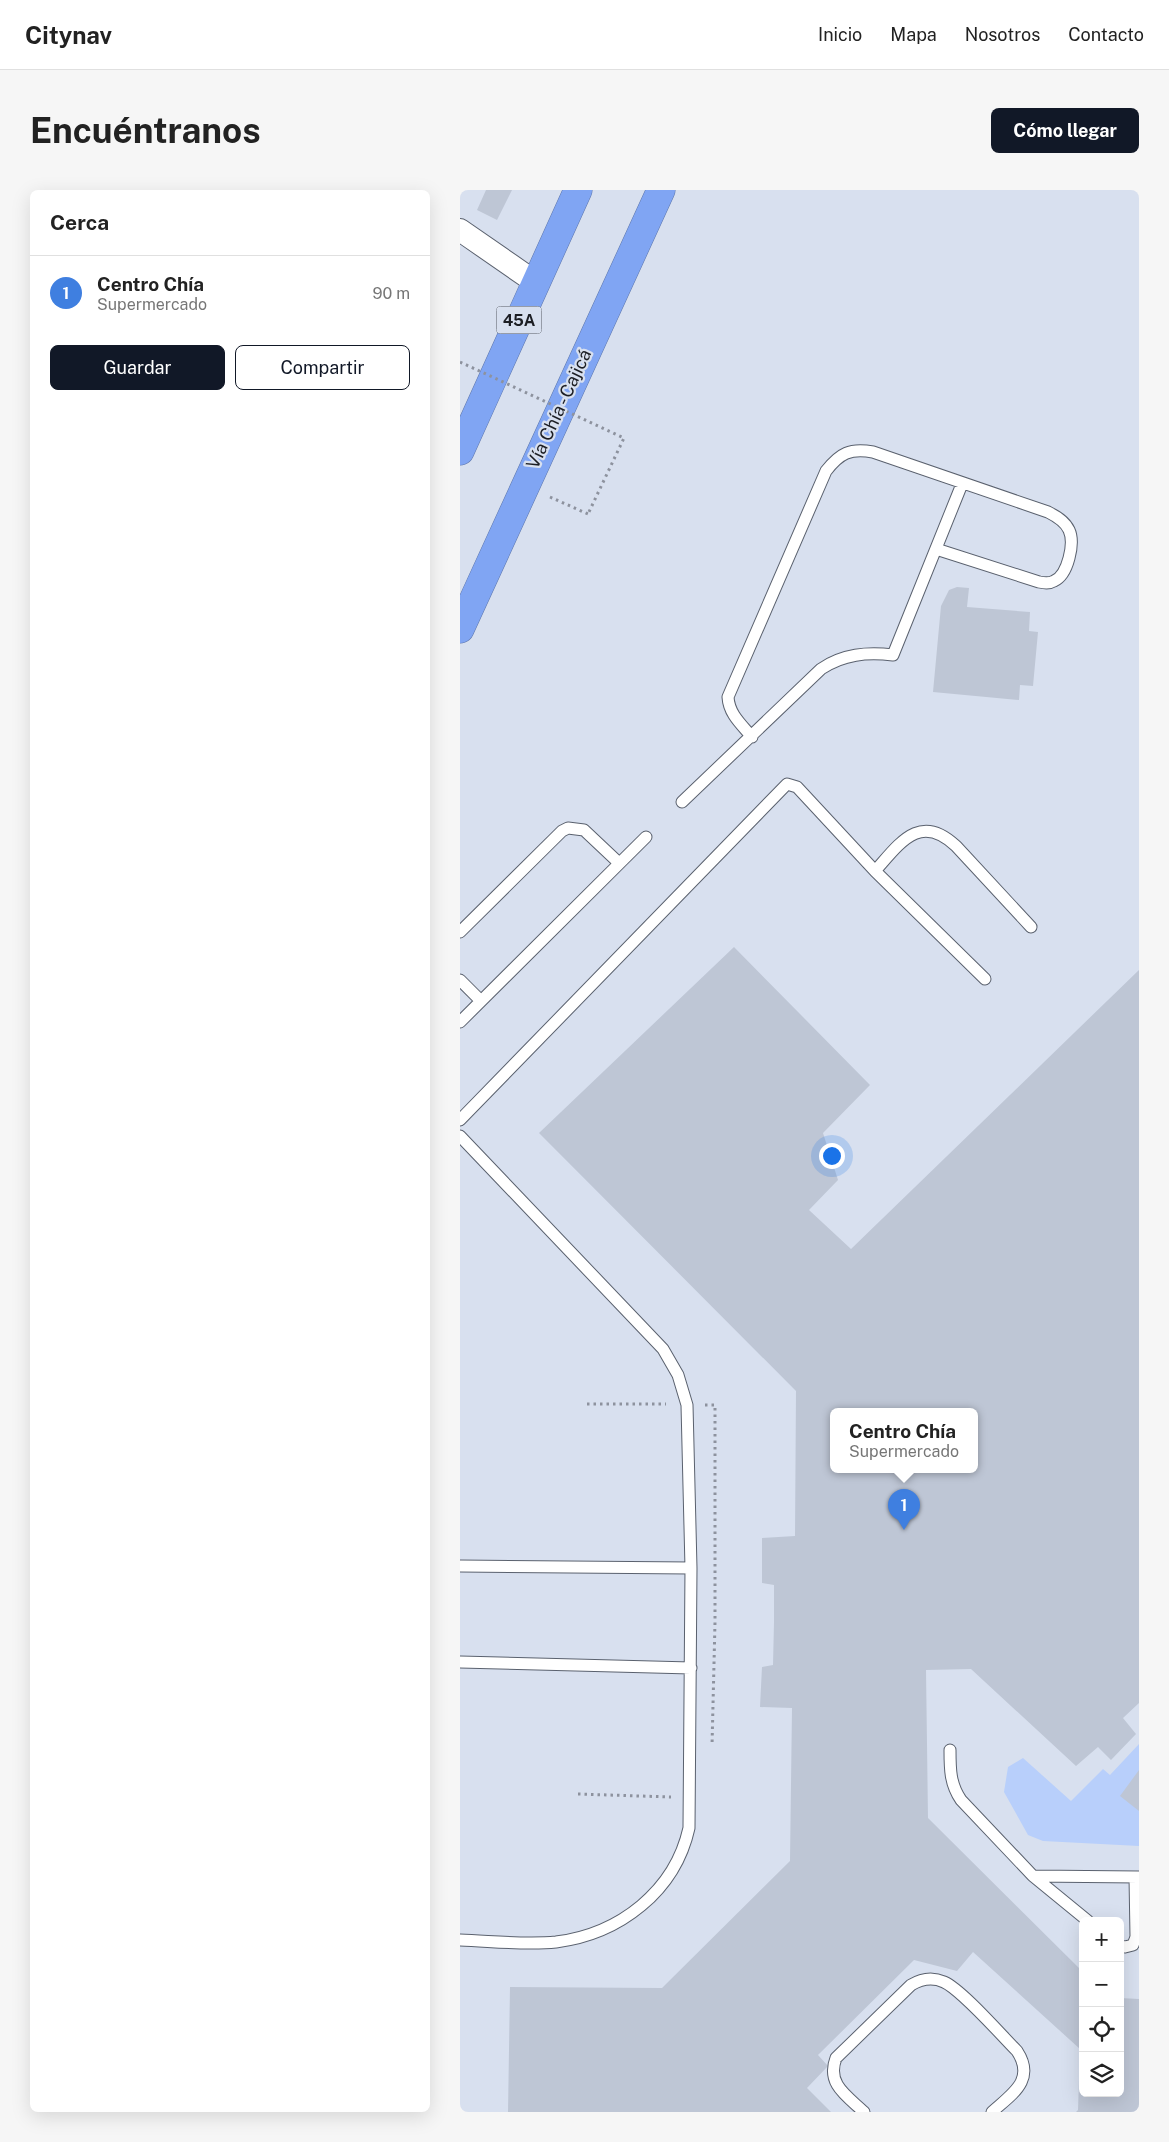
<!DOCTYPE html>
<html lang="es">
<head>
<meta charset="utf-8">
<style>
  body { margin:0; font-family:"Public Sans",sans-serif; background:#f6f6f6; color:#222 }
  .controls { position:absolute; right:15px; bottom:15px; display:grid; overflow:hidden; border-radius:8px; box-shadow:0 5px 20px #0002 }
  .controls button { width:45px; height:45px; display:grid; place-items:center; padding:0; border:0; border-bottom:1px solid #e0e0e0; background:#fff; color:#222; font:25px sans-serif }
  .you { position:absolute; left:371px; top:965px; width:18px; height:18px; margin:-12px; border:4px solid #fff; border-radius:50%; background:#1a73e8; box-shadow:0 0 0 8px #1a73e833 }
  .badge { display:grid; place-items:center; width:32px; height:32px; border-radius:50%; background:#111827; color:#fff; font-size:16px; font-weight:700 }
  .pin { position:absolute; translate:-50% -41px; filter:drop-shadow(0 1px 2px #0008) }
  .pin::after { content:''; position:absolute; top:26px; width:18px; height:15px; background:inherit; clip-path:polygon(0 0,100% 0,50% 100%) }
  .popup { position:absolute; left:370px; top:1218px; width:148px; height:65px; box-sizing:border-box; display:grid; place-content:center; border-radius:8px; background:#fff; filter:drop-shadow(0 1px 4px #0005); font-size:16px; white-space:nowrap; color:#767676 }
  .popup b { font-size:19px; color:#222 }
  .popup::after { content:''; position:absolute; left:50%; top:100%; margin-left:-10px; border:10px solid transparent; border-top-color:#fff }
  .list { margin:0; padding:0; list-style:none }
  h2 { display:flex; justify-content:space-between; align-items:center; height:65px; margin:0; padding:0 20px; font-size:21px }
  h2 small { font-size:16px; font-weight:400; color:#767676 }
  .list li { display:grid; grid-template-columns:32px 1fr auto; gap:15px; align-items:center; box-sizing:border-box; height:75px; padding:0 20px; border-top:1px solid #e0e0e0 }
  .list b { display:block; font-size:19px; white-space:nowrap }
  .list p { margin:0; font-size:16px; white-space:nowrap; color:#767676 }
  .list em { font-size:16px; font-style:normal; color:#767676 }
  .actions { display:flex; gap:10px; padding:15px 20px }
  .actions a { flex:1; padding:11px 0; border:1px solid #111827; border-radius:8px; text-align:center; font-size:18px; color:#111827 }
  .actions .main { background:#111827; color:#fff }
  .icon { flex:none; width:28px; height:28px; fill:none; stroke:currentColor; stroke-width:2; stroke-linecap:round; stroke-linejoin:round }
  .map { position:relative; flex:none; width:679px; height:1922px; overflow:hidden; border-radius:8px }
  header { display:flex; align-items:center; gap:30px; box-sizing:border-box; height:70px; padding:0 25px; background:#fff; border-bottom:1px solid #e0e0e0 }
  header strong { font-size:24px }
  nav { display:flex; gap:28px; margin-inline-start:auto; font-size:18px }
  .intro { display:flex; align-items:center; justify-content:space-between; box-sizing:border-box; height:120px; padding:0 30px }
  h1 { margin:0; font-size:35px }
  .button { padding:12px 22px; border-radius:8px; background:#111827; color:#fff; font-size:18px; font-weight:700 }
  main { display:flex; gap:30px; padding:0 30px }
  aside { flex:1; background:#fff; border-radius:8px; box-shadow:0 5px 20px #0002 }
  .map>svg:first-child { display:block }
  .green { fill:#b8cffb }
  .building { fill:#bec6d5; fill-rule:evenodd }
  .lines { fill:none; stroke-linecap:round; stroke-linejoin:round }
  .lane-casing { stroke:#5a616e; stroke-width:13 }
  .street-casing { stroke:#5a616e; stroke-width:24 }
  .highway-casing { stroke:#5d76ab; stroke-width:29 }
  .path { stroke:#8d929e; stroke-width:3; stroke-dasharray:2.5 4; stroke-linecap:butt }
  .lane { stroke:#fff; stroke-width:11 }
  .street { stroke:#fff; stroke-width:22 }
  .highway { stroke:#80a5f3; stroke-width:28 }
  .path-bridge { stroke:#8d929e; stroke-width:3; stroke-dasharray:2.5 4; stroke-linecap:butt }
  .labels { text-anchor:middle; stroke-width:4.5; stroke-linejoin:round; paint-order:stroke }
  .shield { fill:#d8e0ef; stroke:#545861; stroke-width:1 }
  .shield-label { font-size:16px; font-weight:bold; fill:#1c1e24 }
  .street-label { font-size:18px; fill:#1c1e24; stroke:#d8e0ef }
</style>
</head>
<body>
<header>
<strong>Citynav</strong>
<nav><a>Inicio</a><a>Mapa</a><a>Nosotros</a><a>Contacto</a></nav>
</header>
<div class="intro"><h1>Encuéntranos</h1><a class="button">Cómo llegar</a></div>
<main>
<aside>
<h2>Cerca<small></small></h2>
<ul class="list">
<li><span class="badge" style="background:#3f7fe0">1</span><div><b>Centro Chía</b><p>Supermercado</p></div><em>90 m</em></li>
</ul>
<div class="actions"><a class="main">Guardar</a><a>Compartir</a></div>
</aside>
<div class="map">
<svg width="679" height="1922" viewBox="0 0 679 1922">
  <rect width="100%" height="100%" fill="#d8e0ef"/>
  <path class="green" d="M679,1554v102l-96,-5 -15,-6 -24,-43 4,-25 15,-9 48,43 32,-32 7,6z"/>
  <path class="building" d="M26,0h26l-15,30 -20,-10z
    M497,397l12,1 -2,19 63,5 -1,19 9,1 -5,54 -13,-1 -1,15 -86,-8 8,-86 8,-16z
    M274,757l136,138 -47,48 15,47 -29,30 42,39 288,-279v733l-16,15 13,16 -25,26 -13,-13 -22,19 -105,-97 -45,1 2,148 155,154v121h37v-95l19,1v113h-63l2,-2 2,-61 -107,-97 -16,19 -43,-11 -96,95 10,11 -21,22 24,24h-323l2,-125 152,1 128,-127 2,-153 -32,-1 2,-40 11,-2 1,-43v-37l-12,-2v-45l33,-2 1,-145 -257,-258zM374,1221h140v58h-140z
    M679,1580v41l-19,-15z"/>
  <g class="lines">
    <defs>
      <path id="lane" d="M292,547c-11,-13 -23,-23 -24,-40l98,-226c14,-18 24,-23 47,-19l175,60c8,4 17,9 21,18 6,13 -1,45 -15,51 -5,3 -10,2 -15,1l-103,-33
        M222,612l139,-133c22,-15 46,-17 72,-14l69,-171
        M415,681c25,-28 45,-59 81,-25l75,81
        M0,742l102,-101 6,-3 16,2 35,33
        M0,790l21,21
        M0,832l186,-185
        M0,930l327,-336 10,3 78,84 110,108
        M0,946l203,213 15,26 9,30 4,163 -2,260c-14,63 -69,106 -133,114 -32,3 -65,-1 -96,-2
        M0,1376l231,2
        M0,1472l231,6
        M490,1560c0,19 0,34 11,50l72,76 106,1
        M573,1686l55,45
        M660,1756l5,1 8,-2 3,-8 -1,-60
        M404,1922c-17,-16 -38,-28 -28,-54l75,-73c10,-6 22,-8 33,-3 18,8 57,53 73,69 19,29 -5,43 -25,61"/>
      <path id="street" d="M0,40l75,52"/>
      <path id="highway" d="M0,261l118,-261
        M0,439l201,-439"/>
    </defs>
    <use href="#lane" class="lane-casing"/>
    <use href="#street" class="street-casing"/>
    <use href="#highway" class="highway-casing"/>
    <path class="path" d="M90,307l38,17
      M127,1214h79
      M245,1215h10v217l-3,124
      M118,1604l93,3"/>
    <use href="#lane" class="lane"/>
    <use href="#street" class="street"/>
    <use href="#highway" class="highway"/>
    <path class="path-bridge" d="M0,172l164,76 -36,76"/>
  </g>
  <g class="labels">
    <rect class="shield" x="36.5" y="116.5" width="45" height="27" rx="4"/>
    <g class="shield-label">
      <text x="59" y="136">45A</text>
    </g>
    <g class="street-label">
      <text transform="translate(99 219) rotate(-65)" y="6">Vía Chía - Cajicá</text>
    </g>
  </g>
</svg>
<div class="controls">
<button>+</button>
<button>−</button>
<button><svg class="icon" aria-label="locate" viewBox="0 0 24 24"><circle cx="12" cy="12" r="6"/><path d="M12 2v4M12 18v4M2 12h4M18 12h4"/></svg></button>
<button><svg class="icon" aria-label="layers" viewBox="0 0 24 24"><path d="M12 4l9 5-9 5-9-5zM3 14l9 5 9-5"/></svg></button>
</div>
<div class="you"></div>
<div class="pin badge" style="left:444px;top:1340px;background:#3f7fe0">1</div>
<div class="popup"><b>Centro Chía</b>Supermercado</div>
</div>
</main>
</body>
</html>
